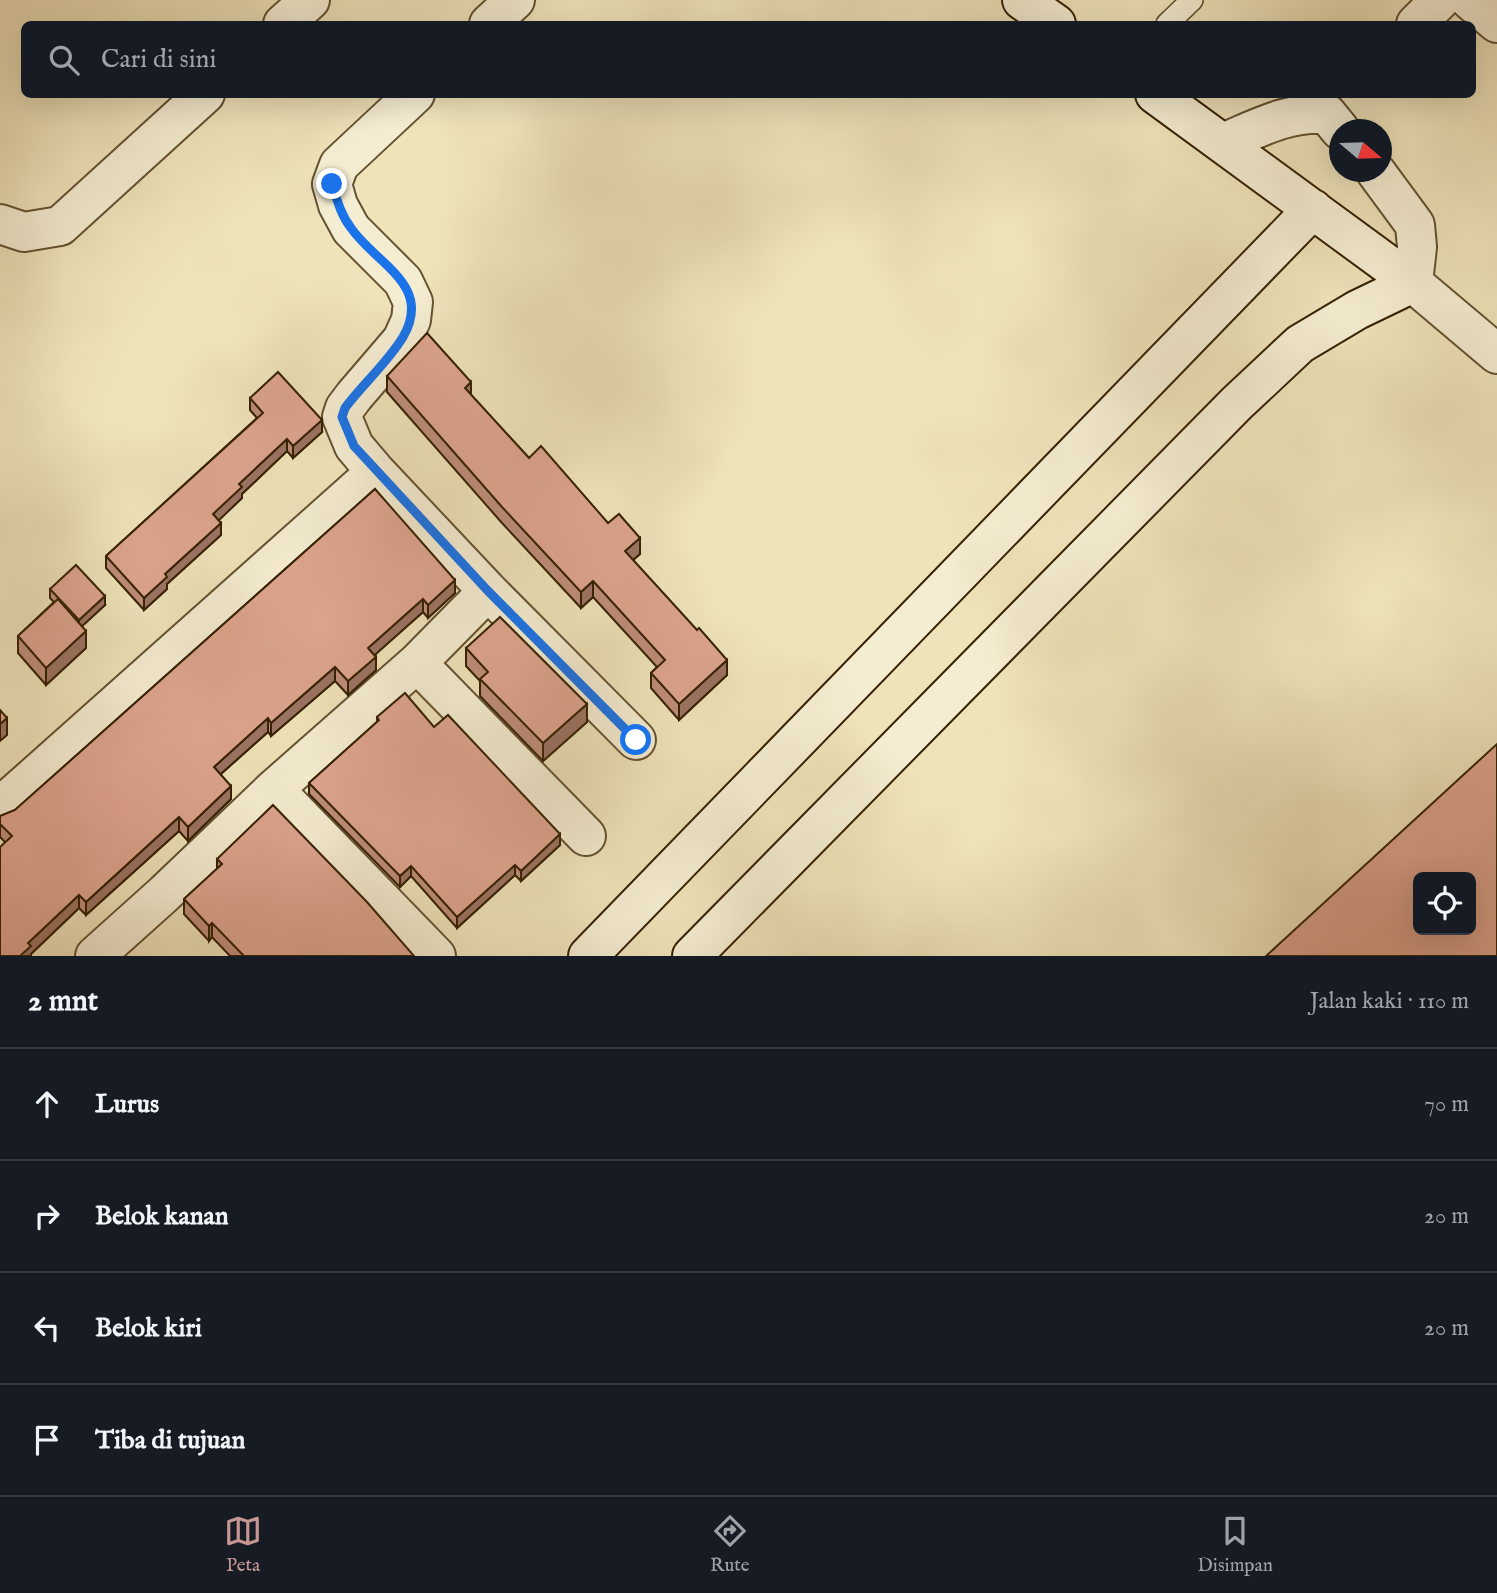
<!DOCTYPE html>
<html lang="id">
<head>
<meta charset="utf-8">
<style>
  body { margin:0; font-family:"IM FELL English",serif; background:#242831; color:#f1f3f6 }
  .controls { position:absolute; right:21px; bottom:21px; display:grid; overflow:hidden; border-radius:10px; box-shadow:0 7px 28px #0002 }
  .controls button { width:63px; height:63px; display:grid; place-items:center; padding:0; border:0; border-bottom:2px solid #363941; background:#171b24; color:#f1f3f6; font:35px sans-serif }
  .compass { position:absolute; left:1329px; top:119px; width:63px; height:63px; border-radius:50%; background:#171b24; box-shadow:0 7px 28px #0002; rotate:109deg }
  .stop { position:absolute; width:21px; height:21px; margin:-16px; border:5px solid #1a73e8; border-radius:50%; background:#fff }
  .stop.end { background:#1a73e8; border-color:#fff; box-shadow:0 2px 7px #0008 }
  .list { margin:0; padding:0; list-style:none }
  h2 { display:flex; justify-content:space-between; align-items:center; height:91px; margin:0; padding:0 28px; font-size:30px }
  h2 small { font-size:23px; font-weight:400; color:#9ea1a6 }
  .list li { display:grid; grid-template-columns:46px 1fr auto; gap:21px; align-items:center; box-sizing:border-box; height:112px; padding:0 28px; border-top:2px solid #363941 }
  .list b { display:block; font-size:26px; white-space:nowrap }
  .list em { font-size:23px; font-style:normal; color:#9ea1a6 }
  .icon { flex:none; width:38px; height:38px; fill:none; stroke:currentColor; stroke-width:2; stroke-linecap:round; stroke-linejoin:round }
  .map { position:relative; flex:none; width:1497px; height:956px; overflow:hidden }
  .search { position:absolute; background:#171b24; box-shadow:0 7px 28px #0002; left:21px; right:21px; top:21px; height:77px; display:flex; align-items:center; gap:18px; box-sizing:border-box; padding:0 24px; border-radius:10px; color:#9ea1a6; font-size:26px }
  .sheet { height:539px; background:#171b24 }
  nav { display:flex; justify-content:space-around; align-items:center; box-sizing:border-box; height:98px; border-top:2px solid #363941; background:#171b24; font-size:19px; color:#9ea1a6 }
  nav a { display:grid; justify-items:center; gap:4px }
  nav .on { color:#c59692 }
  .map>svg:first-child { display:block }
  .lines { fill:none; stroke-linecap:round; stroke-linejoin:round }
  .lane-casing { stroke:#645231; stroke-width:24 }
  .street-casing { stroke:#645231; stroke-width:42 }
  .secondary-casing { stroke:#362103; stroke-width:42 }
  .lane { stroke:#f5edd2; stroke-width:21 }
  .street { stroke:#f5edd2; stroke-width:38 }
  .secondary { stroke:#f5edd2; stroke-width:38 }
  .wall { fill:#be8d7a; stroke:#362103; stroke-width:2 }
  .shaded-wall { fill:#9b7363; stroke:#362103; stroke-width:2 }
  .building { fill:#dda48e; stroke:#362103; stroke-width:2; fill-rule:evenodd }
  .route { stroke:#1a73e8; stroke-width:9 }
</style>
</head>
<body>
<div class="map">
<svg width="1497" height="956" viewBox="0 0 1497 956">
  <rect width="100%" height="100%" fill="#efe3ba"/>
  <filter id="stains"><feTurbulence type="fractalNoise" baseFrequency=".00286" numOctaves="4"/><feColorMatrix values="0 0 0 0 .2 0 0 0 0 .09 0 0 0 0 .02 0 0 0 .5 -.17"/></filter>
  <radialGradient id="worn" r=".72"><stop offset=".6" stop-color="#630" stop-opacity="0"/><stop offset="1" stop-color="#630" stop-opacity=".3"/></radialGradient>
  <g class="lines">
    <defs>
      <path id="lane" d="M1167,24l25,-24"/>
      <path id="street" d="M1470,0l27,23
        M283,24l27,-24
        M489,24l26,-24
        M1416,24l24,-24
        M1223,143c35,-15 66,-32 104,-29l13,16
        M1376,172l39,53 2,22 -4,36 84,71
        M0,224l24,8 36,-6 145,-132
        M376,472l-22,-26 -12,-29 3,-9 9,-12 48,-56 9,-20 2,-18 -10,-21 -52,-52 -13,-24 -6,-21 7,-19 76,-71
        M417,663l169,173
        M274,789l162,167
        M0,807l376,-335 112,119 148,149
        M95,956l69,-62 110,-105 143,-126 71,-72"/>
      <path id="secondary" d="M1022,0l34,24
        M588,956l725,-747
        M692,956l545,-553 63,-59 57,-34 56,-27 -258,-189"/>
    </defs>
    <use href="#lane" class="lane-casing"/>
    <use href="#street" class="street-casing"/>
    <use href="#secondary" class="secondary-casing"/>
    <use href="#lane" class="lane"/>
    <use href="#street" class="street"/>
    <use href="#secondary" class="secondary"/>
  </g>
  <path class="wall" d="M387,376l84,19 58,63 79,65 32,31 -7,6 94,115 -48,45 -28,-32v-15l6,-6 -64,-70 -12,11 -79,-85 -115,-131z
    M250,398l72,34 -29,26 -6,-7 -45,43v4l-24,22 3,15 -54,49v5l-23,21 -38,-42v-12l151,-138 -7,-8z
    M375,489l80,104 -27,25 -5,-6 -49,43 2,15 -28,25 -13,-14 -64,55 -3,-4 -47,42 10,25 -43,42 -9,-10 -93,84 -7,-7 -48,46v2l-26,-114 -5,-5v-21l15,-6z
    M50,589l55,16 -23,21 4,22 -40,37 -28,-32v-17l36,-34 -4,-4z
    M466,648l121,74 -44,39 -63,-65v-15l-14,-15z
    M377,717l57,10 126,118 -39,36 -6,-6 -58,53 -46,-52 -11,11 -91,-93v-11l68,-61z
    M217,859l197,97h-184l-18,-19 -3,4 -25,-27v-15l33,-30z"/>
  <path class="shaded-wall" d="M471,382v16l-6,-10z
    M322,420v12l-29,26v-12z
    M287,439v12l-45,43v4l-29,28v-12l26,-30z
    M221,523v12l-54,49v5l-23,21v-12l21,-24z
    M640,538v16l-15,13v-16z
    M455,580v13l-27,25v-13z
    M593,581v16l-12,11v-16z
    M105,596v9l-26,24v-9z
    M423,599v13l-55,49v-13z
    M86,631v17l-40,37v-17z
    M376,657v13l-28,25v-14z
    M727,660v15l-48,45v-16z
    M335,667v14l-64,55v-13z
    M587,704v18l-44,39v-18z
    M7,718v17l-7,6v-17z
    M268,718v14l-54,48v-13z
    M231,786v13l-43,42v-14z
    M179,817v14l-93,84v-13z
    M560,834v11l-39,36v-10z
    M515,865v10l-58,53v-11z
    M411,866v10l-11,11v-11z
    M79,895v13l-48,46v2h-11l8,-13z
    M212,923v14l-3,4v-15z"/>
  <path class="building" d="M427,333l44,49 -6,6 64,70 12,-12 67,77 11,-9 21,24 -15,13 72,79 2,-2 28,32 -48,44 -28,-31 14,-13 -72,-79 -12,11 -79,-85 -115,-131z
    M278,372l44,48 -29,26 -6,-7 -48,45 3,3 -29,27 8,9 -56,51 2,3 -23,21 -38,-42 157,-143 -13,-15z
    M375,489l80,91 -27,25 -5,-6 -55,49 8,9 -28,24 -13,-14 -64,56 -3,-5 -54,49 17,19 -43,41 -9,-10 -93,85 -7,-7 -51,48 3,3 -11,10h-20v-109l12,-11 -12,-12v-8l15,-6z
    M76,565l29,31 -26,24 -29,-31z
    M58,599l28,32 -40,37 -28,-32z
    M500,617l87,87 -44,39 -63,-64 8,-7 -22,-24z
    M405,693l29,34 14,-12 112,119 -39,37 -6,-6 -58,52 -46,-51 -11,10 -91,-93 70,-63 -2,-3z
    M0,710l7,8 -7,6z
    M1497,744v212h-231zM1418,877h53v53h-53z
    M273,805l94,97 47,54h-170l-32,-33 -3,3 -25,-27 38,-35 -5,-5z"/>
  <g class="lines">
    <path class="route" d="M332,184c5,16 9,31 19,44 26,37 82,57 52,109 -15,25 -41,48 -58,71l-3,9 12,29 134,145 148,149"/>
  </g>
  <rect width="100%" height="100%" filter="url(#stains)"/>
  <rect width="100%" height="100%" fill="url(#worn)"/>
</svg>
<div class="controls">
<button><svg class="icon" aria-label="locate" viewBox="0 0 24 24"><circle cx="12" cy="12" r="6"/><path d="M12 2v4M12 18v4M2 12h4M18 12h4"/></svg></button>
</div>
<svg class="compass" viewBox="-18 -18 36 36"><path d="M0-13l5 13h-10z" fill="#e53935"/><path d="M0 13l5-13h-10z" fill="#9ea1a6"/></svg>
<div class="stop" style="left:636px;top:740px"></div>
<div class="stop end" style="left:332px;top:184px"></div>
<div class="search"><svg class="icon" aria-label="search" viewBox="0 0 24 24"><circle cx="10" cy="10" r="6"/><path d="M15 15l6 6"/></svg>Cari di sini</div>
</div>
<section class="sheet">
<h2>2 mnt<small>Jalan kaki · 110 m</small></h2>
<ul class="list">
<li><svg class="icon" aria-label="ahead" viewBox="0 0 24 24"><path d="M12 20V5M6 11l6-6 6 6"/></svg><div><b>Lurus</b></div><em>70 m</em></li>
<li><svg class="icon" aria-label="right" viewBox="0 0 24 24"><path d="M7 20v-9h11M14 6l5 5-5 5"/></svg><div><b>Belok kanan</b></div><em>20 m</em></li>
<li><svg class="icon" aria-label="left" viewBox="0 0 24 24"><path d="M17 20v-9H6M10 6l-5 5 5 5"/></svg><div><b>Belok kiri</b></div><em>20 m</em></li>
<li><svg class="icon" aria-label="arrive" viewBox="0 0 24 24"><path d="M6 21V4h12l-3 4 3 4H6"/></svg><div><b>Tiba di tujuan</b></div></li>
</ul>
</section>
<nav>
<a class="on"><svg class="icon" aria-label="map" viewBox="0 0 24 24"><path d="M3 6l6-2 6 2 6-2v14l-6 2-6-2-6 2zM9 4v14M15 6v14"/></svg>Peta</a>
<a><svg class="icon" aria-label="directions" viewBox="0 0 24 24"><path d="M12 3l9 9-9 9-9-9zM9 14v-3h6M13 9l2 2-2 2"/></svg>Rute</a>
<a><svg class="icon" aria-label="saved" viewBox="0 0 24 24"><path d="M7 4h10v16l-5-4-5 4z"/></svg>Disimpan</a>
</nav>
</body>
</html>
